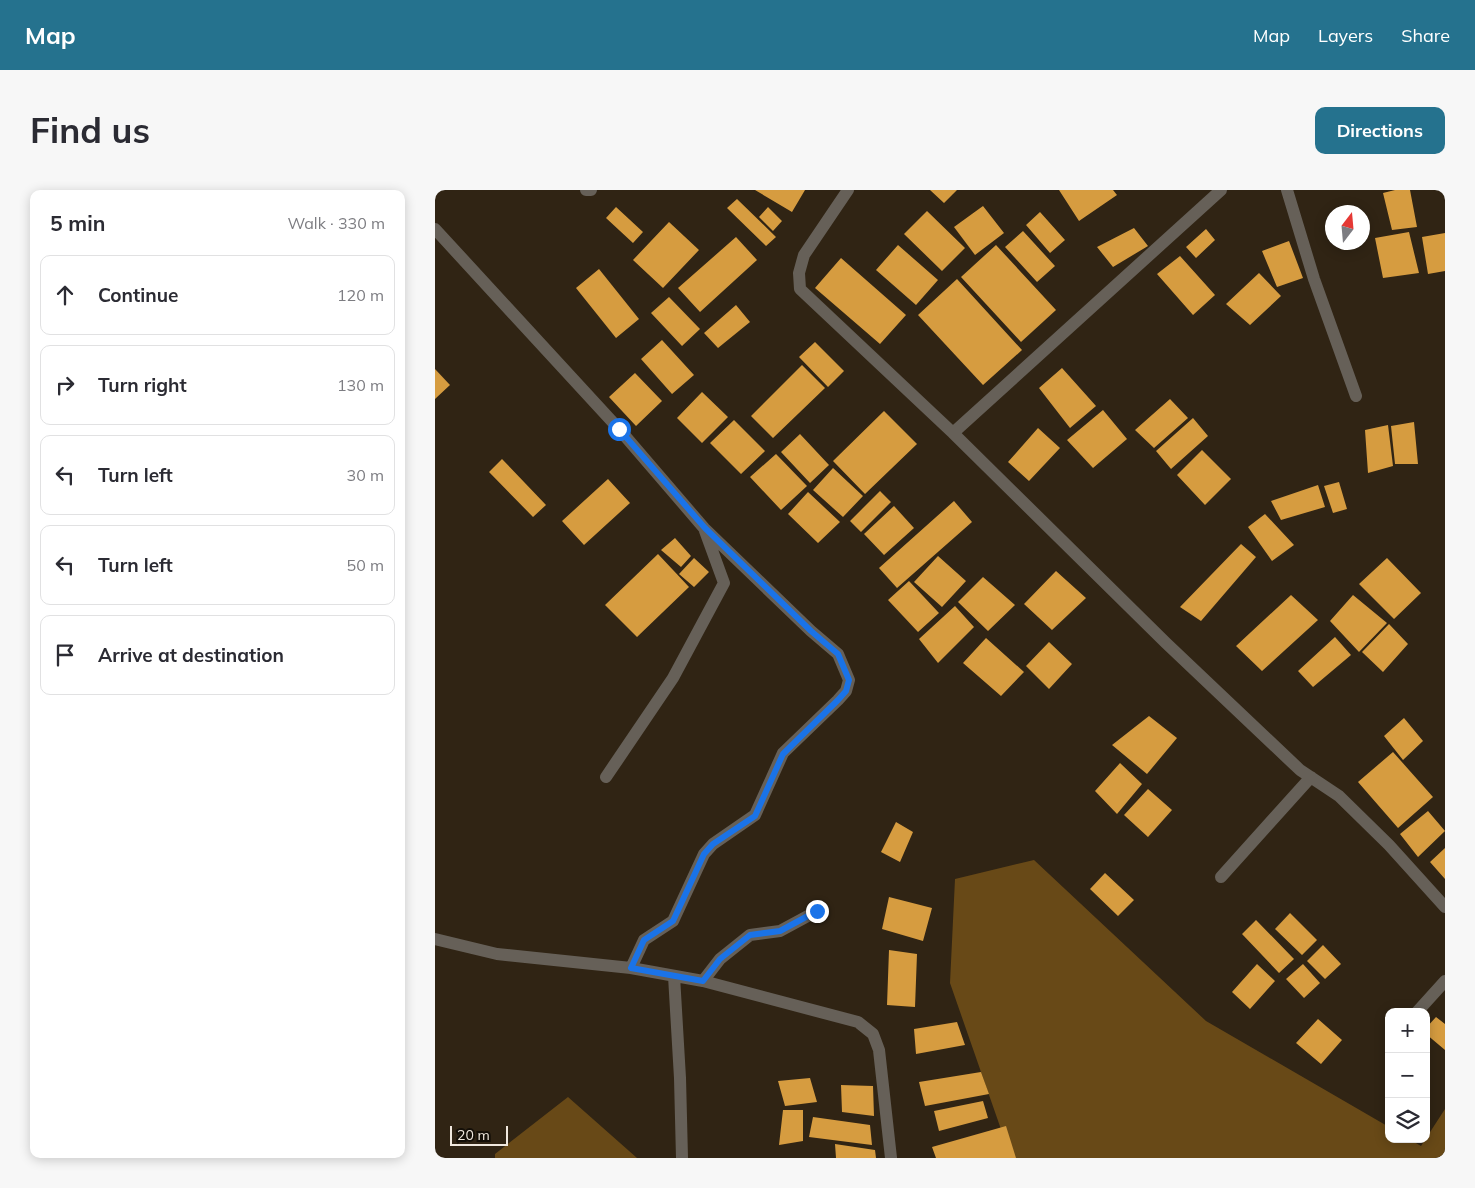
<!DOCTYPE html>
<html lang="en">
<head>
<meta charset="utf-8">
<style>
  body { margin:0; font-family:Mulish,sans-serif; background:#f7f7f7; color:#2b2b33 }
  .controls { position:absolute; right:15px; bottom:15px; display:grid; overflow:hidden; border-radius:10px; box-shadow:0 2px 12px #0003 }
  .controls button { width:45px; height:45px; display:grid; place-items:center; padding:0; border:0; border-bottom:1px solid #e1e1e2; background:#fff; color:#2b2b33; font:25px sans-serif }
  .compass { position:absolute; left:890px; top:15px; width:45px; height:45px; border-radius:50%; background:#fff; box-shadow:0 2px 12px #0003; rotate:16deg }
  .scale { position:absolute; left:15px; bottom:12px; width:58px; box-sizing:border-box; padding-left:5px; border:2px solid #f0e8de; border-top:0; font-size:14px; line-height:18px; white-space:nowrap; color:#f0e8de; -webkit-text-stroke:4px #140f08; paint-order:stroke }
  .stop { position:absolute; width:15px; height:15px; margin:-11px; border:4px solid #1a73e8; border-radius:50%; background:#fff }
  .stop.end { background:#1a73e8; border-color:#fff; box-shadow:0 1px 5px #0008 }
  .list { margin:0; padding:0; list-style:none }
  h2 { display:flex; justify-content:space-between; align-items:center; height:65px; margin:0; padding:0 20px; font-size:21px }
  h2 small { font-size:16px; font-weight:400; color:#7c7c81 }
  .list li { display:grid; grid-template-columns:32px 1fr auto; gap:15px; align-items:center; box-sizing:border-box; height:80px; margin:0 10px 10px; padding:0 10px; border:1px solid #e1e1e2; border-radius:10px }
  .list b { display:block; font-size:19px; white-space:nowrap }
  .list em { font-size:16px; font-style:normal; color:#7c7c81 }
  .icon { flex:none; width:28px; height:28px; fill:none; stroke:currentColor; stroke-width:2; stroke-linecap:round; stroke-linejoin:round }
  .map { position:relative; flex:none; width:1010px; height:968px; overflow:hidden; border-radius:10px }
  header { display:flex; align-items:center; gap:30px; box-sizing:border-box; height:70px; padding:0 25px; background:#25728e; color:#fff }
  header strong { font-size:24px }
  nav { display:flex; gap:28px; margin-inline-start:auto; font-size:18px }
  .intro { display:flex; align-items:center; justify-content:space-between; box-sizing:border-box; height:120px; padding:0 30px }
  h1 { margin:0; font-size:35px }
  .button { padding:12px 22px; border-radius:10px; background:#25728e; color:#fff; font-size:18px; font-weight:700 }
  main { display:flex; gap:30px; padding:0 30px }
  aside { flex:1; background:#fff; border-radius:10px; box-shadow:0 2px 12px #0003 }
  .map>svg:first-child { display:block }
  .green { fill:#684917 }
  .building { fill:#d69c40 }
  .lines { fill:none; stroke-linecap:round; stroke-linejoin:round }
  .minor { stroke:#666058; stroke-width:12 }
  .route { stroke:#1a73e8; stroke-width:6 }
</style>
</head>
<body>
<header>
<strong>Map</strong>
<nav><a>Map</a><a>Layers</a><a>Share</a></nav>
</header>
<div class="intro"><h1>Find us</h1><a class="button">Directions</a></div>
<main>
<aside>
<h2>5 min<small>Walk · 330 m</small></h2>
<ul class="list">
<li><svg class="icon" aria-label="ahead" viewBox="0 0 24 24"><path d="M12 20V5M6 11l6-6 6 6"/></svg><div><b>Continue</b></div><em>120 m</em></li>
<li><svg class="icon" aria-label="right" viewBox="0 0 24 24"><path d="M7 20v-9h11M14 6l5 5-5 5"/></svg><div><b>Turn right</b></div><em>130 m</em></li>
<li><svg class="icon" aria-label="left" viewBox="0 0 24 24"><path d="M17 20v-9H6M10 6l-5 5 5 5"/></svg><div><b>Turn left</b></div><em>30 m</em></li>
<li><svg class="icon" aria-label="left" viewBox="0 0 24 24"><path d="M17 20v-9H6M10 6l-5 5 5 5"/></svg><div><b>Turn left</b></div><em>50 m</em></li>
<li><svg class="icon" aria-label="arrive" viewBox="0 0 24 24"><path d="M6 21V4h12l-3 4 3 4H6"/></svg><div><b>Arrive at destination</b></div></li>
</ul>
</aside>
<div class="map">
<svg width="1010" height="968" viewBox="0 0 1010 968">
  <rect width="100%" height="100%" fill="#302414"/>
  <path class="green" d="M599,670l172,161 183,106v12h20l12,7 24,-37v49h-434l-61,-175 5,-104z
    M133,907l69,61h-142v-4z"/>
  <path class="building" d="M320,0h50l-13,22z
    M495,0h27l-13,13z
    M624,0h54l4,5 -38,26z
    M960,0h15l7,37 -25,3 -9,-37z
    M302,9l39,38 -10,9 -39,-38z
    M548,16l21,27 -29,22 -21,-28z
    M181,17l27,25 -10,11 -27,-25z
    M333,17l14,14 -9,10 -14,-14z
    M492,21l38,37 -23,23 -38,-37z
    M605,22l25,28 -15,13 -24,-28z
    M234,32l30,28 -36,38 -30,-28z
    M699,38l14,18 -35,21 -16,-20z
    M771,39l9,11 -19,18 -10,-11z
    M588,41l32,35 -18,16 -32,-35z
    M974,42l10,41 -36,5 -8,-40z
    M1010,43v38l-17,3 -6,-37z
    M301,47l21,23 -57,52 -22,-24z
    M854,51l14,37 -26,9 -15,-36z
    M463,55l40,35 -22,25 -40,-35z
    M561,55l60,65 -35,32 -60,-65z
    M745,66l35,39 -22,20 -36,-41z
    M406,68l65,57 -26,29 -65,-56z
    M164,79l40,50 -23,19 -40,-50z
    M824,83l22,23 -31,29 -24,-21z
    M522,89l65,71 -39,35 -65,-70z
    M234,107l31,32 -18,17 -31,-33z
    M301,115l14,17 -32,26 -14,-15z
    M227,150l32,35 -22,19 -31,-35z
    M380,152l29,29 -16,16 -29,-30z
    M367,175l23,23 -52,50 -22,-22z
    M627,178l34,38 -26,22 -31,-40z
    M0,179l15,16 -15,14z
    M200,183l27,28 -26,25 -27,-29z
    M267,202l26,25 -26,26 -25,-25z
    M735,209l18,19 -34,30 -19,-18z
    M668,220l24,29 -34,29 -26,-28z
    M449,221l33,33 -52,50 -32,-33z
    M758,228l15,18 -37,33 -15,-18z
    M299,230l31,31 -24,23 -31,-31z
    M979,232l4,42h-23l-4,-38z
    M953,235l5,41 -25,7 -3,-43z
    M603,238l22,20 -31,33 -21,-19z
    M365,244l29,31 -19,18 -29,-31z
    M767,260l29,29 -26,26 -28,-30z
    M341,264l31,32 -26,24 -31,-33z
    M67,269l44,46 -13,12 -44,-45z
    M398,278l30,28 -20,21 -30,-27z
    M173,289l22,24 -46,42 -22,-24z
    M904,292l8,27 -14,4 -9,-27z
    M883,295l7,22 -44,13 -10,-19z
    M445,301l11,11 -30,30 -11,-11z
    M373,302l32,30 -22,21 -30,-29z
    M519,311l18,21 -75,66 -18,-20z
    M459,316l20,22 -30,27 -20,-21z
    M830,324l29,31 -22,16 -24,-34z
    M240,348l16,18 -10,11 -20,-17z
    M806,354l15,13 -55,64 -21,-14z
    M223,364l31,33 -52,50 -32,-32z
    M503,366l28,25 -24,26 -28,-25z
    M259,368l15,14 -15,15 -15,-13z
    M952,368l34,35 -27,26 -35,-35z
    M621,381l30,27 -34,32 -28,-26z
    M548,387l32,28 -27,26 -30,-29z
    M474,391l30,32 -21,19 -30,-32z
    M856,405l27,25 -56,51 -26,-25z
    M918,405l34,28 -28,29 -29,-31z
    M520,416l19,21 -36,36 -19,-24z
    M954,434l19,20 -25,28 -21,-20z
    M900,447l16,18 -38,32 -15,-16z
    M551,448l38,34 -23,24 -38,-33z
    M614,452l23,22 -23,25 -23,-23z
    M714,526l28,22 -30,36 -35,-29z
    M969,528l19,23 -20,19 -19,-24z
    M958,562l40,45 -35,31 -40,-46z
    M685,573l22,21 -25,30 -22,-23z
    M713,599l24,21 -24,27 -24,-22z
    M993,621l17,20 -27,26 -18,-23z
    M461,632l17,10 -13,30 -19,-10z
    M1010,658v31l-15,-17z
    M670,683l29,27 -16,16 -28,-27z
    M454,707l43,11 -9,33 -41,-12z
    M855,723l27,27 -15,15 -27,-26z
    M821,730l38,39 -15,14 -37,-39z
    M888,755l18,19 -16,15 -18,-18z
    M454,760l28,4 -2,53 -28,-2z
    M822,774l18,17 -25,28 -18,-17z
    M868,774l17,19 -16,15 -18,-19z
    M1001,827l9,7v26l-19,-16v-6z
    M883,829l24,21 -21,24 -25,-21z
    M522,832l8,23 -49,9 -2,-25z
    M546,882l8,22 -64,12 -6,-24z
    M375,888l7,24 -32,4 -7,-25z
    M406,895l32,1 1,30 -32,-4z
    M548,911l5,17 -49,13 -5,-20z
    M348,920h20v31l-24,4z
    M378,927l57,8 2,20 -63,-8z
    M571,936l10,32h-80l-4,-11z
    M400,954l40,6 1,8h-40z"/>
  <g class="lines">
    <path class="minor" d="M151,0h5
      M413,0l-44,65 -5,18 1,16 153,144 213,210 134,127 39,26 50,49 56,62
      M852,0l27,89 42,117
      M0,39l184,200 85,99 107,103 27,23 11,26 -3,11 -8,9 -55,53 -28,62 -42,29 -9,10 -31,67 -29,19 -13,28
      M518,243l268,-243
      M171,587l67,-99 51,-95 -19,-52
      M786,687l90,-100
      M0,749l62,15 134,14 72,13 155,41 15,12 6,16 12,108
      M239,786l6,102 2,80
      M268,791l17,-22 30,-24 30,-4 37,-20
      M982,822l28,-31"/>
  </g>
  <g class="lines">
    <path class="route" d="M184,239l86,99 106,103 27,23 11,26 -3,11 -8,9 -55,54 -28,62 -42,28 -9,10 -31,67 -29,19 -13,28 72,13 17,-22 30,-24 30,-4 37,-20"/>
  </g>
</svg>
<div class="controls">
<button>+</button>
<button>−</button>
<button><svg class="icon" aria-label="layers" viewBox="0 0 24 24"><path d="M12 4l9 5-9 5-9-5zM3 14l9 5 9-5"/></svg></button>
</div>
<svg class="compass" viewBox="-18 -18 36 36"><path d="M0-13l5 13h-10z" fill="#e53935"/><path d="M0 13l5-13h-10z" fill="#7c7c81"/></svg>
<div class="scale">20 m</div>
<div class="stop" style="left:184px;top:239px"></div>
<div class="stop end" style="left:382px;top:721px"></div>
</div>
</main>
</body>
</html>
